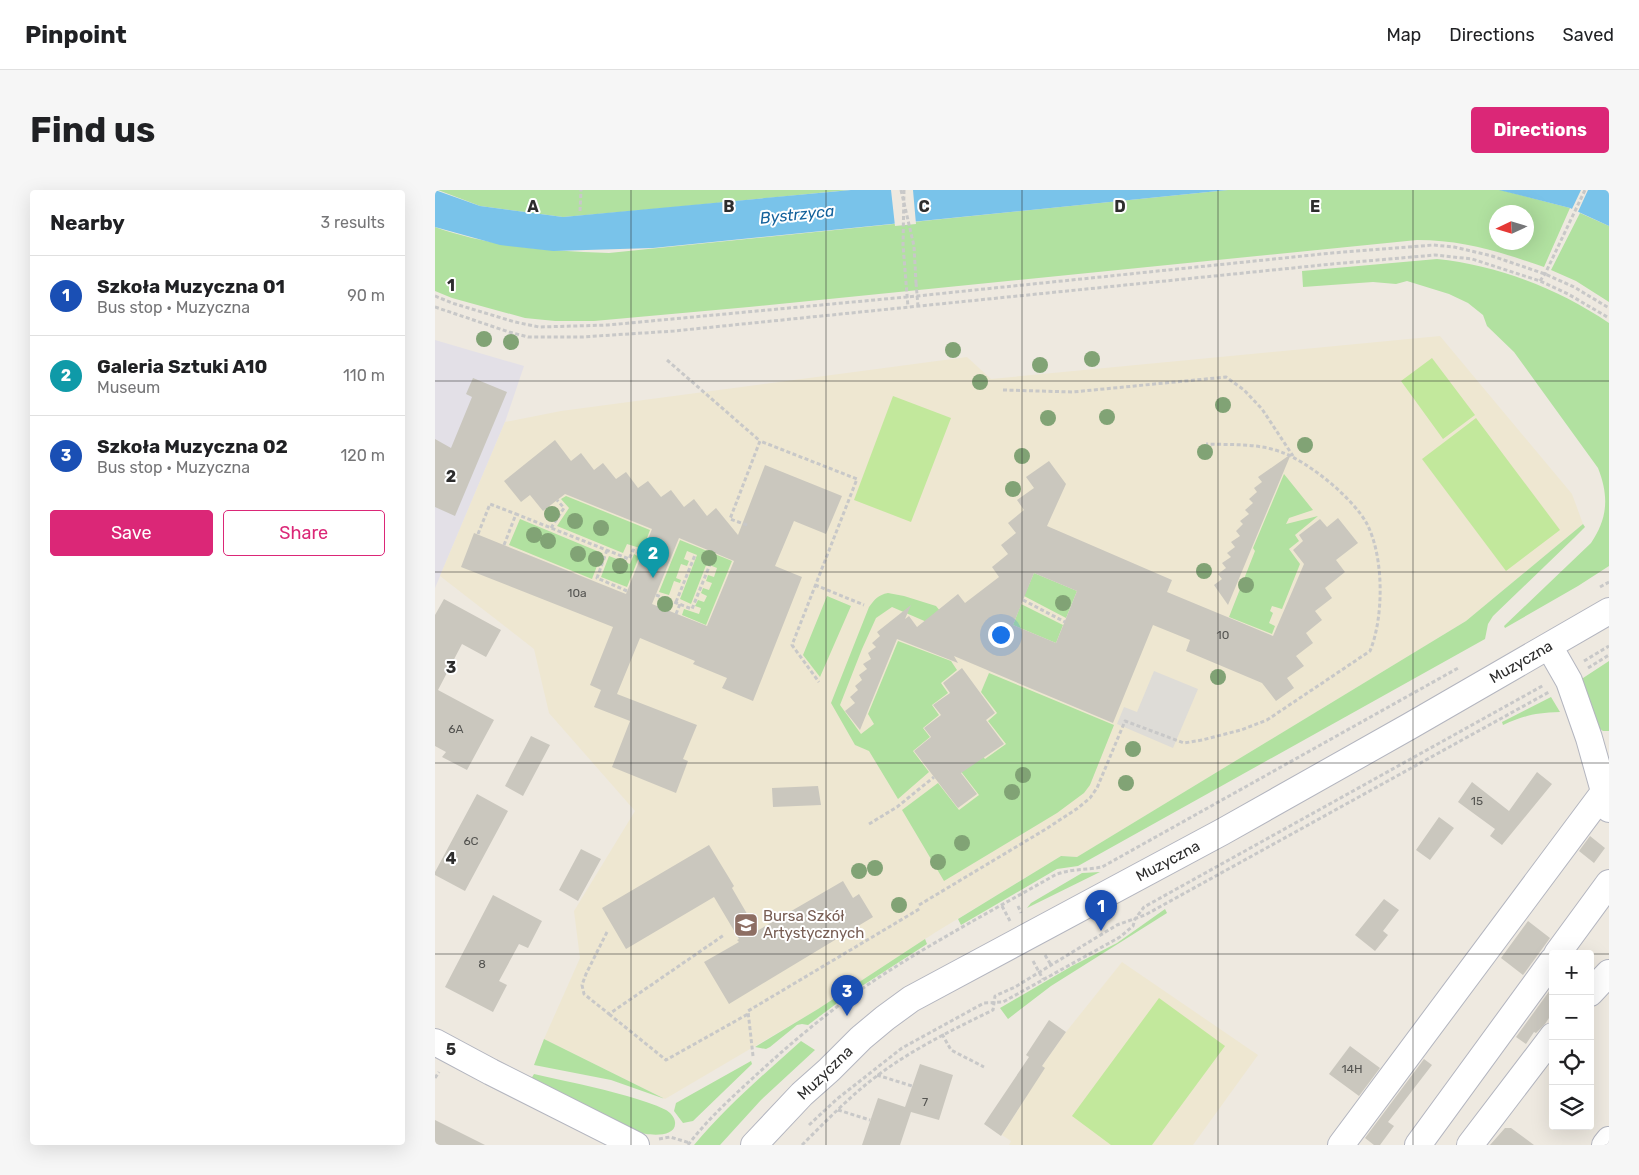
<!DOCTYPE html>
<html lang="en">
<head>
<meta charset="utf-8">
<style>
  body { margin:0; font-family:Rubik,sans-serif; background:#f6f6f6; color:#202124 }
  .controls { position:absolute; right:15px; bottom:15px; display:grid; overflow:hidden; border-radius:5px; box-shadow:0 5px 20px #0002 }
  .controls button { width:45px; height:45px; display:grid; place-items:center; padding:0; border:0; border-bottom:1px solid #e0e0e0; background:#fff; color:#202124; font:25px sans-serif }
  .compass { position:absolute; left:1054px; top:15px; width:45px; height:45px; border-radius:50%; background:#fff; box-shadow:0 5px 20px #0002; rotate:266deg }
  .you { position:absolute; left:565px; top:444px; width:18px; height:18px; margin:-12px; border:4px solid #fff; border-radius:50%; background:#1a73e8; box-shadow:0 0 0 8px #1a73e833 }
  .badge { display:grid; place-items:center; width:32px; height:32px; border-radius:50%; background:#db2777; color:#fff; font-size:16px; font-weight:700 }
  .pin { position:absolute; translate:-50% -41px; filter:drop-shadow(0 1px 2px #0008) }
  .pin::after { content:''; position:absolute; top:26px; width:18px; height:15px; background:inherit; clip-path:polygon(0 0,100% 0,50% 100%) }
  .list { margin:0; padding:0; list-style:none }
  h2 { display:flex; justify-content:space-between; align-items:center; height:65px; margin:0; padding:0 20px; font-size:21px }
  h2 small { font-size:16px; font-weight:400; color:#757577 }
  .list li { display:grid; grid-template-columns:32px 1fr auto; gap:15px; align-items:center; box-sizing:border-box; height:80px; padding:0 20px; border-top:1px solid #e0e0e0 }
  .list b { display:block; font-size:19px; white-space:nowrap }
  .list p { margin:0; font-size:16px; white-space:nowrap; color:#757577 }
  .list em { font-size:16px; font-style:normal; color:#757577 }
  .actions { display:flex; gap:10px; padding:15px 20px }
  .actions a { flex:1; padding:11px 0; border:1px solid #db2777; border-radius:5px; text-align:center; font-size:18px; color:#db2777 }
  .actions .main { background:#db2777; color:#fff }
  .icon { flex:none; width:28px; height:28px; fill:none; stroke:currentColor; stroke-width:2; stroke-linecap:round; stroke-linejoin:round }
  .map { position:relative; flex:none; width:1174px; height:955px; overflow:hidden; border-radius:5px }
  header { display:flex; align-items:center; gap:30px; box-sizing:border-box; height:70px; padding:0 25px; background:#fff; border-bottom:1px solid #e0e0e0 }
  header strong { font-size:24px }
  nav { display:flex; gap:28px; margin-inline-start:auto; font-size:18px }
  .intro { display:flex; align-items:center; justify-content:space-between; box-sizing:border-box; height:120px; padding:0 30px }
  h1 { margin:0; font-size:35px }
  .button { padding:12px 22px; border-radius:5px; background:#db2777; color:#fff; font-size:18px; font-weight:700 }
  main { display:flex; gap:30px; padding:0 30px }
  aside { flex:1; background:#fff; border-radius:5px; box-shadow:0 5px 20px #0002 }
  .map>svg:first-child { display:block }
  .industrial { fill:#e3e0e7 }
  .education { fill:#eee7d1 }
  .green { fill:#b1e1a0; fill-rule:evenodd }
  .pitch { fill:#c2e89c }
  .plaza { fill:#dedcd7 }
  .water { fill:#79c3ea }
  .pier { fill:#eee9e0 }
  .building { fill:#cac7be; fill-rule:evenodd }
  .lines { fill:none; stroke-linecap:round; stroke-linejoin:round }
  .minor-casing { stroke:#b3b5bf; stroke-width:28 }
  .path { stroke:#c8c8c8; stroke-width:3; stroke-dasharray:4 2.5; stroke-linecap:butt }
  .minor { stroke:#fff; stroke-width:26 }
  .path-bridge { stroke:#c8c8c8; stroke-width:3; stroke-dasharray:4 2.5; stroke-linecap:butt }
  .tree { fill:#81a375 }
  .grid { fill:none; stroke:#2d2d2d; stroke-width:1; stroke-opacity:0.55 }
  .labels { text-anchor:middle; stroke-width:4; stroke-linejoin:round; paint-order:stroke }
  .number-label { font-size:12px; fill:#545451 }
  .street-label { font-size:15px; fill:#2d2d2d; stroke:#fff }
  .education-label { font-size:15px; fill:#785e54; stroke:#fff; text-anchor:start }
  .water-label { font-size:16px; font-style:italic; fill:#13619b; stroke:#fff }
  .grid-label { font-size:16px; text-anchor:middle; font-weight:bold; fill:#2d2d2d; stroke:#fff; stroke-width:4; stroke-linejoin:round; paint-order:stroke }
</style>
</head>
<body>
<header>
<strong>Pinpoint</strong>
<nav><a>Map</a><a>Directions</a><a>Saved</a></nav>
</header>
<div class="intro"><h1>Find us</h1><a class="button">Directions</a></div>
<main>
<aside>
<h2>Nearby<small>3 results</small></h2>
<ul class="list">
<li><span class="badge" style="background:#1a4fb4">1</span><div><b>Szkoła Muzyczna 01</b><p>Bus stop · Muzyczna</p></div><em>90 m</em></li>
<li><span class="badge" style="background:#0f9aa8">2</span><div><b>Galeria Sztuki A10</b><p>Museum</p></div><em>110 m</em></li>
<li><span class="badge" style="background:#1a4fb4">3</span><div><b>Szkoła Muzyczna 02</b><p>Bus stop · Muzyczna</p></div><em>120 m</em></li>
</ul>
<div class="actions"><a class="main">Save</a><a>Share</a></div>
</aside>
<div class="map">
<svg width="1174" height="955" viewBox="0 0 1174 955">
  <rect width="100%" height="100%" fill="#eee9e0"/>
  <path class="industrial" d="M0,150l89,26 -19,56 -70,166z"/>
  <path class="education" d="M1005,146l132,158 11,30 -117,97 -389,236 -16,-1 -125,76 -118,77 -153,90 -121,-60 36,-81 -6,-47 61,-100 -86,-98 -15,-64 -94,-73 65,-154 56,-11 406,-54 24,22z
    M687,772l136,93 -65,90h-184l2,-4 -9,-6 16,-25 -1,-1 25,-43 24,-34z"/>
  <path class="green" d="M3,0h411l-183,18 -103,9 -83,-11z
    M793,0h273l69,18 -26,59c-44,-15 -80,-27 -127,-27l-668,67 -155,14h-39l-30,-3 -73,-20 -17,-7v-64c56,20 115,24 174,26zM1062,22h30v30h-30z
    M1145,23l29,13v76l-33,-21 -25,-11z
    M1002,69c60,6 122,30 172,64v243l-31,20 -73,42 -1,-2 87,-83c17,-25 18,-47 7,-75l-84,-116 -27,-26 -4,-11 -15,-12 -19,-9 -42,-13 -11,3 -23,-2 -70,5 -1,-16z
    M849,284l29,36 -24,8 -3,6 32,-8 -23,19 4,6 -10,8 11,15 -18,45 -10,-3 -2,5 3,2 -4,10 6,3 -3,8 -43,-17 26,-66 -2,-3z
    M131,306l84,34 -7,19 -16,-5 -4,9 -66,-27 12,-18 -8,-9z
    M85,329l82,34 -10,26 -83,-34z
    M1148,334l2,3 -11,11 -81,78 -5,8 -3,15 -407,227 -21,3 -96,56 -3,-6 103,-63 16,1 389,-236z
    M245,350l52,21 -26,64 -24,-10 2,-6 15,5 2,-6 -6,-2 3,-6 6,2 3,-6 -6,-3 2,-5 6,2 3,-7 -6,-2 2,-6 6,2 3,-9 -5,-2 1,-5 -5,-1 -17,44 -11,-5 17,-44 -10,-4 -3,8 5,2 -2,5 -6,-2 -5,14 5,2 -1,3 -6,-2 -5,14 -10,-3z
    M199,364l5,3 -12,30 -26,-10 8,-21 21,8z
    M599,383l43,18 -11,27 -42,-22z
    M453,403l16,3 32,10 18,22 -18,-2 -44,-19 -16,11 -14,31 -22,56 21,29 13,-10 -6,-10 30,-73 53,20 6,9 -16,13 7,10 -16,12 7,10 -16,13 7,9 -17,14 16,21 -31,27 -29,-48 -14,-6 -24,-42 38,-96c6,-8 9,-12 19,-14z
    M392,406l24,10 -31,71 -17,-22z
    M586,414l42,21 -7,18 -43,-18z
    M1174,471v70h-6l-7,-5 -16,-46z
    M554,483l125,52 -24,60 -6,8 -27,20 -113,68 -42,-71 36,-27 21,27 20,-15 -20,-26 20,-18 6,8 21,-15 -18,-23 9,-8 -16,-21z
    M1116,507l9,15c-25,1 -34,3 -57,13l-1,-3z
    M665,682l-73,36 4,-5 51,-30z
    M730,719l2,4 -116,73 -43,33 -8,-11 72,-42 45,-23z
    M490,749l2,5 -79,51 -40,30 -6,-1 -5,1 -27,22 -4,2 -11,-2 63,-38z
    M109,849l121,60 -54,-19 -77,-15z
    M366,851l14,9 -54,50 -41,45h-26c32,-38 70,-71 107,-104z
    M316,871l1,3 -59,57 -10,2 -9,-12 2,-8z
    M99,884c31,7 62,13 93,22 13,4 27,8 39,14 4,2 9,8 9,12 2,17 -29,13 -38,10l-106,-53z"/>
  <path class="pitch" d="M997,168l43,57 -32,24 -42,-58z
    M458,206l58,22 -40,104 -57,-22z
    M1041,228l84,112 -54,41 -84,-112z
    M724,808l66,48 -73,99h-41l-39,-29z"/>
  <path class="plaza" d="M719,481l44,18 -25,59 -56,-24 7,-17 13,5z"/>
  <path class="water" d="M0,0l45,16 83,11 288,-27h377l-575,58 -100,3 -53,-6 -65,-18z
    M1064,0h110v36l-39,-18z"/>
  <path class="pier" d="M456,0h22l3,34 -21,2z
    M1146,0h7l-11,24 -6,-3z"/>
  <path class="building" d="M38,188l34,14 -52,124 -20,-9v-68l16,9 21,-51 -6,-3z
    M120,250l16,21 10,-8 13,17 9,-7 13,16 10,-7 12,16 10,-7 13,16 10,-7 13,17 10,-8 13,17 9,-8 22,27 27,-70 77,31 -16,38 -32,-13 -19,45 27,11 -49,124 -31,-13 5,-10 -34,-14 2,-3 -55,-23 -23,56 80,31 -14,34 5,2 -12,32 -64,-26 18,-46 -36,-14 7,-17 -11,-5 23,-58 -152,-60 13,-34 152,61 26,-65 -87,-35 -22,17 -13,-16 -9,7 -17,-21zM244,348l55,23 -27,65 -55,-22z
    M856,264l-21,50 -42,101 -14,-20 8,-6 -4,-5 8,-6 -4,-5 9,-6 -4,-4 8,-6 -4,-5 9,-6 -4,-5 7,-7 -3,-3 9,-7 -4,-4 8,-7 -4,-4 8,-7 -3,-4 8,-6 -4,-5z
    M614,271l17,23 -19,42 125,54 -5,12 106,44 31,-72 -11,-14 10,-9 -4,-6 21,-16 7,8 11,-9 20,25 -22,17 9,12 -20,16 7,10 -17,13 7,9 -16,13 7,10 -17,13 8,10 -17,12 7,10 -18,13 -14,-18 -76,-32 4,-11 -37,-15 -40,98 -159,-67 4,7 -61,-24 -37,91 -15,-19 10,-8 -5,-6 8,-7 -3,-4 7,-6 -3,-5 8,-6 -4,-5 8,-5 -3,-6 8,-6 -4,-4 8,-7 -3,-4 34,-27 -6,14 4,-3 8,11 41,-33 7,9 34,-26 -7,-10 16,-13 -7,-9 15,-12 -8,-10 16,-13 -7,-10 17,-12 -8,-11zM599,383l43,18 -21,52 -43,-18z
    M9,409l57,31 -15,27 -24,-13 -24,46 56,30 -27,50 -25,-13 4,-5 -11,-6v-131z
    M527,478l33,45 -9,7 18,24 -43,29 16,21 -19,14 -44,-57 17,-14 -7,-9 17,-13 -8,-10 17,-12 -7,-10z
    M96,546l19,9 -27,51 -18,-10z
    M1102,582l15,12 -50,61 -12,-9 5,-7 -37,-27 14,-20 37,29z
    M383,596l3,19 -48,2 -1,-19z
    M42,604l31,17 -43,80 -30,-16v-3z
    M1004,627l15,11 -24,32 -14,-10z
    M1155,646l15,12 -11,15 -15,-12z
    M274,655l25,41 -2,2 25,43 86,-50 10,17 6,-4 14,23 -144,87 -25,-42 35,-20 -2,-2 2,-1 -25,-42 -88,52 -24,-41z
    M146,659l20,10 -23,42 -19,-11z
    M58,705l49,26 -14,27 -9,-4 -20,37 8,4 -14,27 -48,-25z
    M949,709l15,11 -16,21 5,4 -13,16 -20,-16z
    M1093,731l22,17 -27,37 -22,-17z
    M1118,796v26l-8,12 -9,9 -2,-1 -8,12 -10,-7z
    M614,830l17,12 -24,34 3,2 -44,68 -17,-12 45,-67 -3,-2z
    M915,856l30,22 -21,28 -30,-22z
    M989,869l8,6 -44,57 6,4 -14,19h-6l-9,-7z
    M485,874l33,11 -14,45 -28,-8 -11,33h-38l16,-47 27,9z
    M0,930l50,25h-50z
    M1070,938h6l23,17h-44z"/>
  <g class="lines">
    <defs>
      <path id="minor" d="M1114,456l20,35 20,57 20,71
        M1122,764l52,-71
        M1155,803l19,-20
        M0,852l56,30 145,73
        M319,955l48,-51 27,-24 32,-32 24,-20 26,-19 311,-167 188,-106 199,-115
        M906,955l263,-353
        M983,955l135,-185
        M1035,955l83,-109
        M1170,955l4,-5"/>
    </defs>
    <use href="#minor" class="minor-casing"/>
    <path class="path" d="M469,0l-1,55 5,62
      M145,21l1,-21
      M1105,91l5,-7 40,-84
      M481,93l2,23
      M0,106l17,7 63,19 24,5 69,-2 309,-29 415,-43 101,-8 21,2 38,9 53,18 29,13 35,21
      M0,117l74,25 19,5h54l92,-6 658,-67 103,-9 37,4 68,22 28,13 41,24
      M232,170l93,81
      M568,200l70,2 153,-15 18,13 18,19 31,47
      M312,335l-17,-6 30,-78 97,38 -65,166 27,37
      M116,338l13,-20 -7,-8
      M43,344l12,-30 26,10
      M69,355l12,-31 113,45 4,-9 9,4
      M172,360l-10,28 30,13
      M380,395l49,20
      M1165,397l9,-5
      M221,405l36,14 19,-47
      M588,410l42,22
      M241,412l19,-47
      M241,424l4,-10
      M1149,471l25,-15
      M1153,478l21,-13
      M434,634l28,-17 37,-30
      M484,715l127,-76 32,-21 12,-10 7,-10 28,-67 59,22 18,-3 39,-10 26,-10 103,-69c14,-34 14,-94 -3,-127 -14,-26 -58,-62 -86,-72 -24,-9 -50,-7 -75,-8
      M567,716l8,15
      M583,716l3,7
      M172,742l-21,42 -4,11 2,9 25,20 115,-79
      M610,765l6,10
      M598,771l10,18
      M174,824l57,46 82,-46
      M507,844l9,16 33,17
      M318,866l-5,-45 173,-103
      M442,885l35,11
      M0,888l4,-6
      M403,920l32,10
      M374,935l28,-26 65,-51 82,-45 19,-1 117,-65 13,-11 2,-7 9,-12 400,-222
      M224,949l11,-2 20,6
      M253,955c19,-25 43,-47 66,-68 40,-37 82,-72 127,-101 57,-37 116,-68 174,-101 13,-6 32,-5 47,-8l358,-200
      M367,955c26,-26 53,-54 83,-75 34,-24 71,-42 108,-60l2,-14 20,-9 102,-62 28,-10 404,-223"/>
    <use href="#minor" class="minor"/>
    <path class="path-bridge" d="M466,0l13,56 2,37"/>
  </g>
  <g class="tree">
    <circle cx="49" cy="149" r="8"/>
    <circle cx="76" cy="152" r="8"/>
    <circle cx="518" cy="160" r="8"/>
    <circle cx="657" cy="169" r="8"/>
    <circle cx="605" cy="175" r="8"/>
    <circle cx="545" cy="192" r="8"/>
    <circle cx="788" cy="215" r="8"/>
    <circle cx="672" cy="227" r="8"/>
    <circle cx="613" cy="228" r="8"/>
    <circle cx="870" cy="255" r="8"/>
    <circle cx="770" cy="262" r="8"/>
    <circle cx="587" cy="266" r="8"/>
    <circle cx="578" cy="299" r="8"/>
    <circle cx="117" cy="324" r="8"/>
    <circle cx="140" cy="331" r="8"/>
    <circle cx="166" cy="338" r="8"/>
    <circle cx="99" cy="345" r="8"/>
    <circle cx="113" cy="351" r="8"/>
    <circle cx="143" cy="364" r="8"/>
    <circle cx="274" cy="368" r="8"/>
    <circle cx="161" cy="369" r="8"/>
    <circle cx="185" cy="376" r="8"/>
    <circle cx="769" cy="381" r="8"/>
    <circle cx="811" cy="395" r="8"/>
    <circle cx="628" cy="413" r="8"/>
    <circle cx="230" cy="414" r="8"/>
    <circle cx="783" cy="487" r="8"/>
    <circle cx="698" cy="559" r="8"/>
    <circle cx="588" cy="585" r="8"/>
    <circle cx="691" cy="593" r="8"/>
    <circle cx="577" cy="602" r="8"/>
    <circle cx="527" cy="653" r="8"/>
    <circle cx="503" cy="672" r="8"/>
    <circle cx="440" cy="678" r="8"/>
    <circle cx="424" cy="681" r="8"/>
    <circle cx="464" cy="715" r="8"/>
  </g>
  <path class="grid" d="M196,0v955M391,0v955M587,0v955M783,0v955M978,0v955M0,191h1174M0,382h1174M0,573h1174M0,764h1118M1155,764h19"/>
  <defs>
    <symbol id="school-square" viewBox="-11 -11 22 22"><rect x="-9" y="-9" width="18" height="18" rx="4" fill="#8d6e63" stroke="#fff"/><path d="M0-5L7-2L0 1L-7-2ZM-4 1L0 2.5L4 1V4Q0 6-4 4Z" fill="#fff"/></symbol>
  </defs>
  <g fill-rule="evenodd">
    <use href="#school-square" x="297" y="721" width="28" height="28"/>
  </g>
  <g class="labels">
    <g class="number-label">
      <text x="142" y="407">10a</text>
      <text x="788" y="449">10</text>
      <text x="21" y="543">6A</text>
      <text x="1042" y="615">15</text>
      <text x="36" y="655">6C</text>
      <text x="47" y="778">8</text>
      <text x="917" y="883">14H</text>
      <text x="490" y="916">7</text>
    </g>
    <g class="street-label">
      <text transform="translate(1086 472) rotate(-30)" y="5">Muzyczna</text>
      <text transform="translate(733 671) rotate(-28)" y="5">Muzyczna</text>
      <text transform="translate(390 883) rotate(-44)" y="5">Muzyczna</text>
    </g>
    <g class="education-label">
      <text x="328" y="731">Bursa Szkół<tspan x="328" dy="17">Artystycznych</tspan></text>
    </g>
    <g class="water-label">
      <text transform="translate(362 24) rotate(-6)" y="6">Bystrzyca</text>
    </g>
  </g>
  <g class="grid-label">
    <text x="98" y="22">A</text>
    <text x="294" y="22">B</text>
    <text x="489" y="22">C</text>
    <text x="685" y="22">D</text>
    <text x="880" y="22">E</text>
    <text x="16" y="101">1</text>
    <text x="16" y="292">2</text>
    <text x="16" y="483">3</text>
    <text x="16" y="674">4</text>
    <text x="16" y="865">5</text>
  </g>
</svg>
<div class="controls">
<button>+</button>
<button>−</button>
<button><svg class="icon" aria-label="locate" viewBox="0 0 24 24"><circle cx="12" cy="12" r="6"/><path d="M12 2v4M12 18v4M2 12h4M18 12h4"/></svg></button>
<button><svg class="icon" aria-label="layers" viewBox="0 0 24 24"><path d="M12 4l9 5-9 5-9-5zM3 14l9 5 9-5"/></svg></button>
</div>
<svg class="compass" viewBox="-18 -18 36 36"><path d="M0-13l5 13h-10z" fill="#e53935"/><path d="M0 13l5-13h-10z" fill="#757577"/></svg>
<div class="you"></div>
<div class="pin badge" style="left:666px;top:741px;background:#1a4fb4">1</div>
<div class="pin badge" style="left:218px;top:388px;background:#0f9aa8">2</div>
<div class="pin badge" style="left:412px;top:826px;background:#1a4fb4">3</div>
</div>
</main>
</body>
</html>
